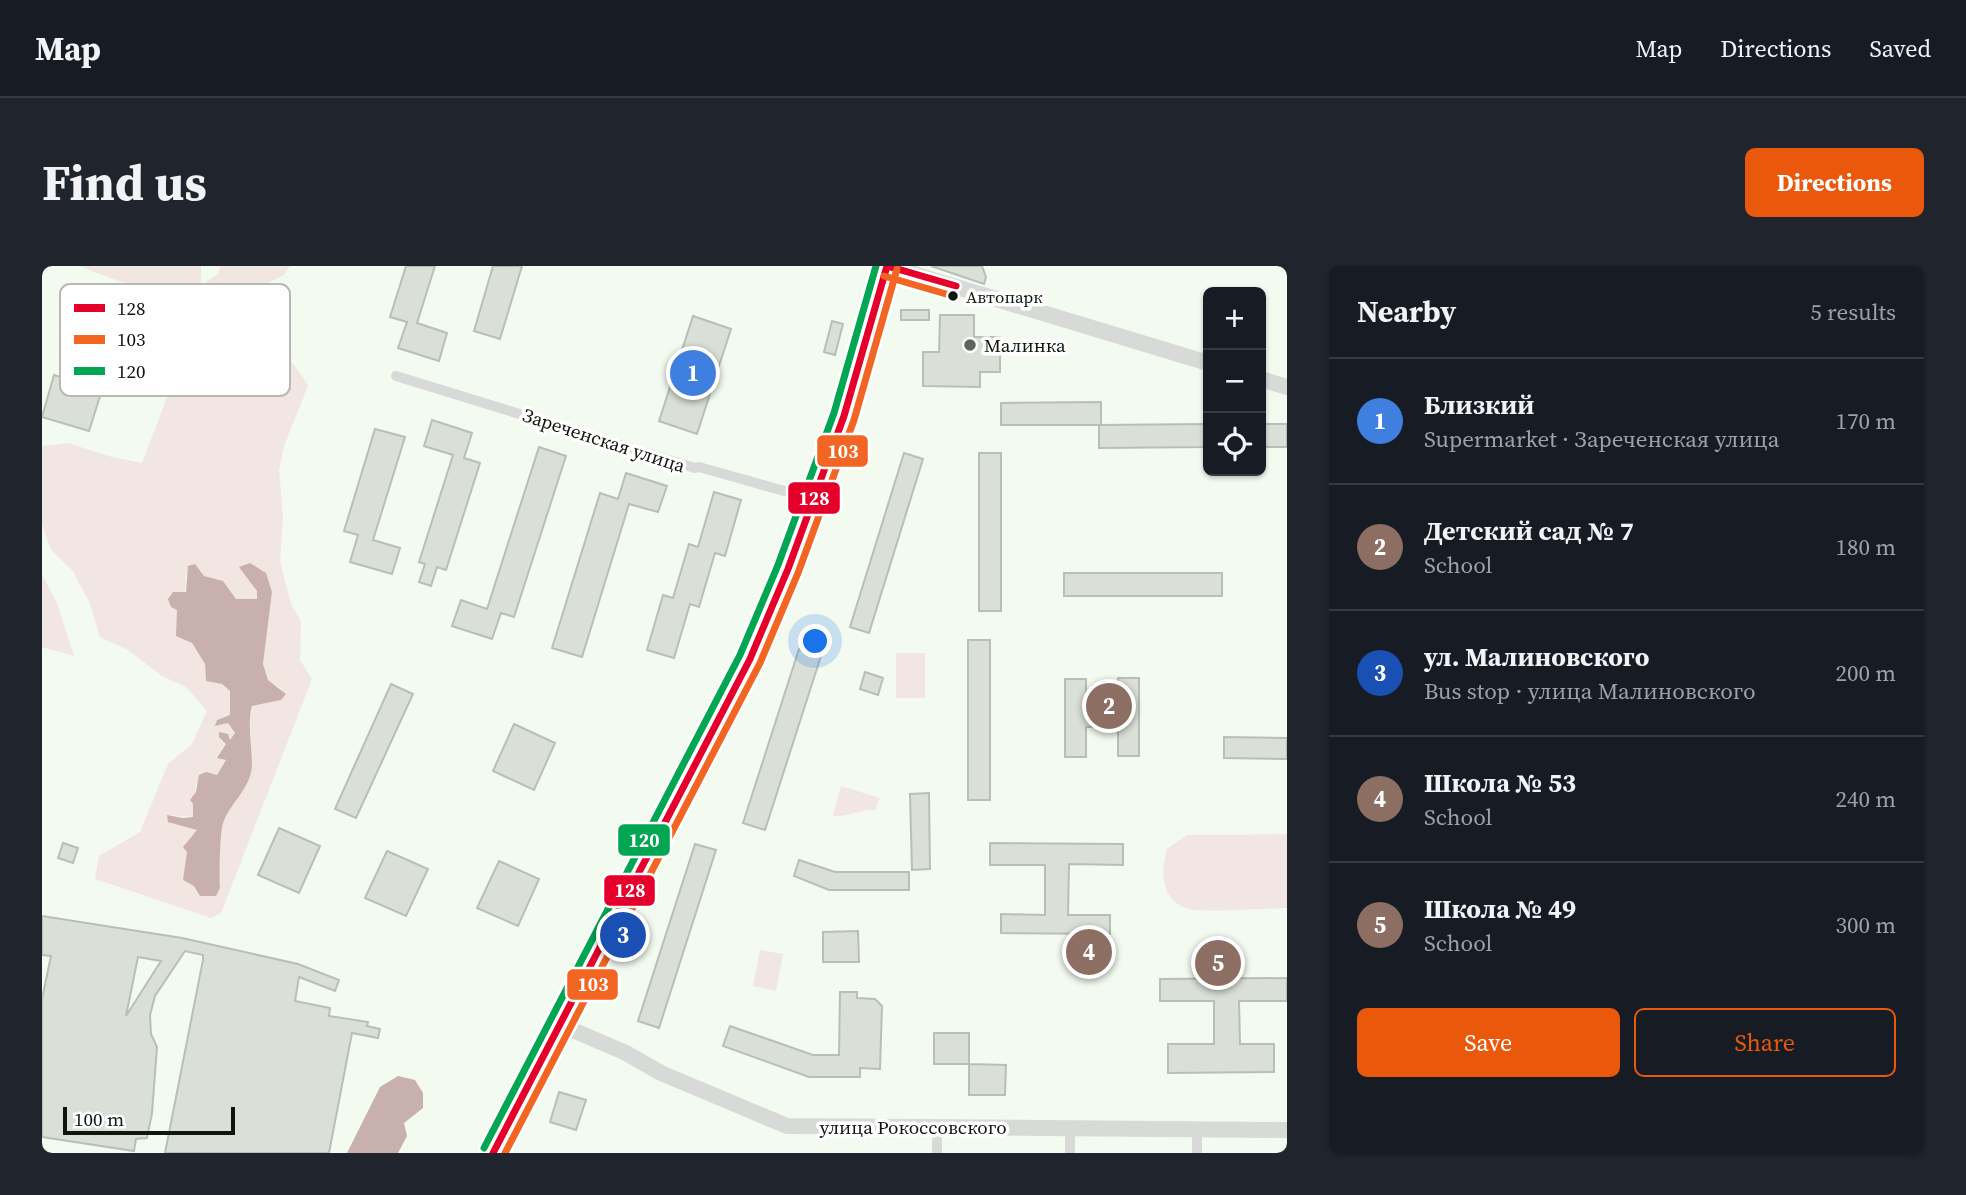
<!DOCTYPE html>
<html lang="en">
<head>
<meta charset="utf-8">
<style>
  body { margin:0; font-family:"Source Serif 4",serif; background:#20242c; color:#f1f3f6 }
  .controls { position:absolute; right:21px; top:21px; display:grid; overflow:hidden; border-radius:10px; box-shadow:0 2px 5px #0004 }
  .controls button { width:63px; height:63px; display:grid; place-items:center; padding:0; border:0; border-bottom:2px solid #363941; background:#171b24; color:#f1f3f6; font:35px sans-serif }
  .scale { position:absolute; left:21px; bottom:18px; width:172px; box-sizing:border-box; padding-left:7px; border:4px solid #10150e; border-top:0; font-size:19px; line-height:24px; white-space:nowrap; color:#10150e; -webkit-text-stroke:5px #fff; paint-order:stroke }
  .you { position:absolute; left:774px; top:376px; width:24px; height:24px; margin:-18px; border:5px solid #fff; border-radius:50%; background:#1a73e8; box-shadow:0 0 0 10px #1a73e833 }
  .badge { display:grid; place-items:center; width:46px; height:46px; border-radius:50%; background:#ea580c; color:#fff; font-size:23px; font-weight:700 }
  .pin { position:absolute; translate:-50% -50%; border:4px solid #fff; box-shadow:0 2px 7px #0006 }
  .list { margin:0; padding:0; list-style:none }
  h2 { display:flex; justify-content:space-between; align-items:center; height:91px; margin:0; padding:0 28px; font-size:30px }
  h2 small { font-size:23px; font-weight:400; color:#9ea1a6 }
  .list li { display:grid; grid-template-columns:46px 1fr auto; gap:21px; align-items:center; box-sizing:border-box; height:126px; padding:0 28px; border-top:2px solid #363941 }
  .list b { display:block; font-size:26px; white-space:nowrap }
  .list p { margin:0; font-size:23px; white-space:nowrap; color:#9ea1a6 }
  .list em { font-size:23px; font-style:normal; color:#9ea1a6 }
  .actions { display:flex; gap:14px; padding:21px 28px }
  .actions a { flex:1; padding:16px 0; border:2px solid #ea580c; border-radius:10px; text-align:center; font-size:24px; color:#ea580c }
  .actions .main { background:#ea580c; color:#fff }
  .icon { flex:none; width:38px; height:38px; fill:none; stroke:currentColor; stroke-width:2; stroke-linecap:round; stroke-linejoin:round }
  .map { position:relative; flex:none; width:1245px; height:887px; overflow:hidden; border-radius:10px }
  header { display:flex; align-items:center; gap:42px; box-sizing:border-box; height:98px; padding:0 35px; background:#171b24; border-bottom:2px solid #363941 }
  header strong { font-size:33px }
  nav { display:flex; gap:38px; margin-inline-start:auto; font-size:24px }
  .intro { display:flex; align-items:center; justify-content:space-between; box-sizing:border-box; height:168px; padding:0 42px }
  h1 { margin:0; font-size:49px }
  .button { padding:18px 32px; border-radius:10px; background:#ea580c; color:#fff; font-size:24px; font-weight:700 }
  main { display:flex; gap:42px; padding:0 42px }
  aside { flex:1; background:#171b24; border-radius:10px; box-shadow:0 2px 5px #0004 }
  .map>svg:first-child { display:block }
  .green { fill:#f2e6e2; fill-rule:evenodd }
  .water { fill:#c8b0ae }
  .building { fill:#dae0d7; stroke:#b8bfb6; stroke-width:2; fill-rule:evenodd }
  .lines { fill:none; stroke-linecap:round; stroke-linejoin:round }
  .street { stroke:#d8dad8; stroke-width:10 }
  .secondary { stroke:#d8dad8; stroke-width:16 }
  .bus-1-casing { stroke:#fff; stroke-width:12 }
  .bus-2-casing { stroke:#fff; stroke-width:12 }
  .bus-3-casing { stroke:#fff; stroke-width:12 }
  .bus-1 { stroke:#e4002b; stroke-width:7 }
  .bus-2 { stroke:#f26522; stroke-width:7 }
  .bus-3 { stroke:#00a651; stroke-width:7 }
  .bus-dot { fill:#10150e; stroke:#fff; stroke-width:2.5 }
  .poi-dot { fill:#5f655d; stroke:#fff; stroke-width:2.5 }
  .labels { text-anchor:middle; stroke-width:7; stroke-linejoin:round; paint-order:stroke }
  .bus-label { font-size:17px; fill:#10150e; stroke:#fff; text-anchor:start }
  .poi-label { font-size:19px; fill:#10150e; stroke:#fff; text-anchor:start }
  .street-label { font-size:19px; fill:#10150e; stroke:#fff }
  .key { fill:#fff; stroke:#b7b9b7; stroke-width:2 }
  .key-label { font-size:19px; fill:#10150e }
  .line-badge { stroke:#fff; stroke-width:2.5 }
  .badge-label { font-size:19px; text-anchor:middle; font-weight:bold; fill:#fff }
</style>
</head>
<body>
<header>
<strong>Map</strong>
<nav><a>Map</a><a>Directions</a><a>Saved</a></nav>
</header>
<div class="intro"><h1>Find us</h1><a class="button">Directions</a></div>
<main>
<div class="map">
<svg width="1245" height="887" viewBox="0 0 1245 887">
  <rect width="100%" height="100%" fill="#f3faf0"/>
  <path class="green" d="M37,0h122v19l17,-11 2,-8h70l-6,9 -18,9 -10,31c15,27 37,44 52,71l-24,60 -5,24 4,46 -3,45 11,43 10,17 -1,39 12,19 -91,234 -10,5 -116,-39 4,-23 41,-24 28,-68 24,-20 15,-33 -21,-24 -24,-11 -34,-26 -28,-13 -10,-33 -17,-33 -22,-21 -9,-26v-78l26,-3 40,13 34,7 39,-102 -38,-71zM198,301l32,25 -9,72 5,16 14,9 -14,14 -15,2c-6,18 -1,40 -1,59 0,26 -26,41 -30,64 -2,12 -3,48 -2,60l-34,-13 1,-23 11,-22 -31,-15 26,2 3,-33 21,-9 9,-15 -8,-2 17,-24 -7,-11 -12,3 1,-6 13,-5v-24l-8,-7 -16,-3 -1,-17 -13,-21 -10,-6c-11,-33 8,-36 3,-62l38,6 13,18h21v-8z
    M0,309l15,28 17,53 -32,-9z
    M854,387h29v45h-29z
    M799,520l39,12 -5,12c-15,-1 -26,7 -42,6z
    M1245,568v74c-20,0 -84,5 -99,1 -28,-9 -27,-38 -21,-60l20,-14z
    M718,684l23,4 -7,37 -23,-5z"/>
  <path class="water" d="M208,297l16,10 6,19 -9,72 5,16 18,14 -5,6 -29,6c-5,18 0,39 0,58 0,26 -26,41 -30,64 -2,12 -3,48 -2,60l-4,8h-16l-6,-10 -11,-6 4,-28 -4,-5 14,-17 -29,-8 -1,-7 16,3 10,-1v-13l-3,-4 6,-8 3,-17 7,-3 11,3 9,-15 -9,-2 9,-14 -7,-7v-5l9,2 2,6 5,-7 -7,-10 -13,3 2,-6 13,-5v-24l-8,-7 -16,-3 -1,-17 -13,-21 -16,-7 1,-26 -6,-3 -3,-8 5,-7h13l2,-26 7,-2 9,12 19,5 13,18h21v-8l-18,-24z
    M356,810l17,4 8,13v15l-19,15 3,13 -9,17h-51l33,-66z"/>
  <path class="building" d="M364,0h29l-18,57 30,10 -8,28 -41,-13 9,-26 -17,-5z
    M451,0h29l-22,73 -26,-8z
    M889,0h51l4,11 -2,7z
    M859,44h28v10h-28z
    M898,49h34v22h26v35h-20v15l-57,-1v-34h16z
    M651,50l38,13 -34,105 -38,-13z
    M790,55l11,3 -8,31 -11,-3z
    M12,109l48,15 -13,41 -47,-14z
    M1059,136v23h-100v-22z
    M390,154l40,13 -8,25 16,5 -34,107 -9,-3 -6,19 -12,-4 6,-18 -6,-2 34,-107 -29,-9z
    M1166,158v23l-109,1v-23z
    M1219,158h26v23h-26z
    M333,163l30,8 -32,103 27,8 -8,26 -42,-12 8,-27 -14,-4z
    M497,181l27,9 -52,161 -13,-4 -9,26 -40,-13 9,-26 26,9z
    M862,187l19,6 -54,174 -19,-6z
    M937,187h22v158h-22z
    M584,207l41,13 -9,26 -29,-8 -47,153 -30,-9 48,-155 18,6z
    M672,226l27,8 -16,56 -10,-3 -16,54 -9,-3 -16,54 -27,-8 16,-55 10,3 16,-54 9,3z
    M1022,307h158v23h-158z
    M926,374h22v160h-22z
    M757,383l22,7 -56,174 -22,-7z
    M823,406l18,6 -5,17 -18,-6z
    M1076,412h21v78h-21v-29h-32v30h-21v-78h21v33h32z
    M349,418l22,10 -57,124 -21,-9z
    M472,458l41,19 -21,47 -41,-19z
    M1182,471l63,1v21l-63,-1z
    M887,527l1,76 -18,1 -2,-76z
    M237,562l41,18 -21,47 -41,-18z
    M21,577l15,5 -5,15 -15,-5z
    M948,577l133,1v21l-54,-1 -1,51h42v19l-109,-1v-19l44,1v-50h-55z
    M653,578l21,6 -57,178 -21,-7z
    M345,585l41,18 -22,47 -41,-18z
    M757,594l36,12h74v18h-80l-35,-14z
    M457,595l40,18 -21,47 -41,-18z
    M0,650l140,22 116,26 41,16 -4,11 -36,-14 -4,24 35,7 -1,8 39,6 -1,4 13,3 -2,9 -26,-5 -23,120h-164l38,-193v-5l-18,-4 -30,45 -5,19 1,19 6,13 -5,66 -5,25 -11,1 -2,12 -92,-14v-138l9,-43 -9,-1zM96,691l23,4 -35,55z
    M816,665l1,31h-36v-30z
    M1245,712v23h-48l1,43h34v28l-106,1v-29h46v-43h-54v-22z
    M798,726h17v6l18,1 7,7 -2,63 -20,-1v9h-51l-86,-31 7,-20 83,29h26z
    M892,767h35v31h-35z
    M927,798l37,1 -1,30h-36z
    M517,826l27,8 -10,30 -26,-8z"/>
  <g class="lines">
    <path class="street" d="M354,110l299,92 4,-1 114,32
      M895,861v26
      M1028,887v-25
      M1155,887v-23"/>
    <path class="secondary" d="M845,0l321,97
      M1219,113l26,8
      M519,759l65,28 35,20 126,53 500,4
      M451,887l257,-494 38,-90 56,-153 43,-150"/>
    <defs>
      <path id="bus-1" d="M845,0l69,20
        M451,887l257,-494 38,-90 56,-153 43,-150"/>
      <path id="bus-2" d="M842,10l69,20
        M463,887l255,-490 38,-90 56,-153 43,-151"/>
      <path id="bus-3" d="M442,882l256,-493 38,-90 56,-152 42,-147"/>
    </defs>
    <use href="#bus-1" class="bus-1-casing"/>
    <use href="#bus-2" class="bus-2-casing"/>
    <use href="#bus-3" class="bus-3-casing"/>
    <use href="#bus-1" class="bus-1"/>
    <use href="#bus-2" class="bus-2"/>
    <use href="#bus-3" class="bus-3"/>
  </g>
  <circle class="bus-dot" cx="911" cy="30" r="6"/>
  <circle class="poi-dot" cx="928" cy="79" r="7"/>
  <g class="labels">
    <g class="bus-label">
      <text x="924" y="37">Автопарк</text>
    </g>
    <g class="poi-label">
      <text x="942" y="86">Малинка</text>
    </g>
    <g class="street-label">
      <text transform="translate(562 174) rotate(18)" y="7">Зареченская улица</text>
      <text x="871" y="868">улица Рокоссовского</text>
    </g>
  </g>
  <rect x="18" y="18" width="230" height="112" rx="10" class="key"/>
  <rect x="32" y="38" width="31" height="8" fill="#e4002b"/>
  <rect x="32" y="69" width="31" height="9" fill="#f26522"/>
  <rect x="32" y="101" width="31" height="8" fill="#00a651"/>
  <g class="key-label">
    <text x="75" y="49">128</text>
    <text x="75" y="80">103</text>
    <text x="75" y="112">120</text>
  </g>
  <g class="line-badge">
    <rect x="774" y="168" width="53" height="34" rx="7" fill="#f26522"/>
    <rect x="745" y="215" width="54" height="34" rx="7" fill="#e4002b"/>
    <rect x="575" y="557" width="54" height="34" rx="7" fill="#00a651"/>
    <rect x="561" y="608" width="53" height="33" rx="7" fill="#e4002b"/>
    <rect x="524" y="702" width="53" height="33" rx="7" fill="#f26522"/>
  </g>
  <g class="badge-label">
    <text x="801" y="192">103</text>
    <text x="772" y="239">128</text>
    <text x="602" y="581">120</text>
    <text x="588" y="631">128</text>
    <text x="551" y="725">103</text>
  </g>
</svg>
<div class="controls">
<button>+</button>
<button>−</button>
<button><svg class="icon" aria-label="locate" viewBox="0 0 24 24"><circle cx="12" cy="12" r="6"/><path d="M12 2v4M12 18v4M2 12h4M18 12h4"/></svg></button>
</div>
<div class="scale">100 m</div>
<div class="you"></div>
<div class="pin badge" style="left:651px;top:107px;background:#3f7fe0">1</div>
<div class="pin badge" style="left:1067px;top:440px;background:#8d6e63">2</div>
<div class="pin badge" style="left:581px;top:669px;background:#1a4fb4">3</div>
<div class="pin badge" style="left:1047px;top:686px;background:#8d6e63">4</div>
<div class="pin badge" style="left:1176px;top:697px;background:#8d6e63">5</div>
</div>
<aside>
<h2>Nearby<small>5 results</small></h2>
<ul class="list">
<li><span class="badge" style="background:#3f7fe0">1</span><div><b>Близкий</b><p>Supermarket · Зареченская улица</p></div><em>170 m</em></li>
<li><span class="badge" style="background:#8d6e63">2</span><div><b>Детский сад № 7</b><p>School</p></div><em>180 m</em></li>
<li><span class="badge" style="background:#1a4fb4">3</span><div><b>ул. Малиновского</b><p>Bus stop · улица Малиновского</p></div><em>200 m</em></li>
<li><span class="badge" style="background:#8d6e63">4</span><div><b>Школа № 53</b><p>School</p></div><em>240 m</em></li>
<li><span class="badge" style="background:#8d6e63">5</span><div><b>Школа № 49</b><p>School</p></div><em>300 m</em></li>
</ul>
<div class="actions"><a class="main">Save</a><a>Share</a></div>
</aside>
</main>
</body>
</html>
